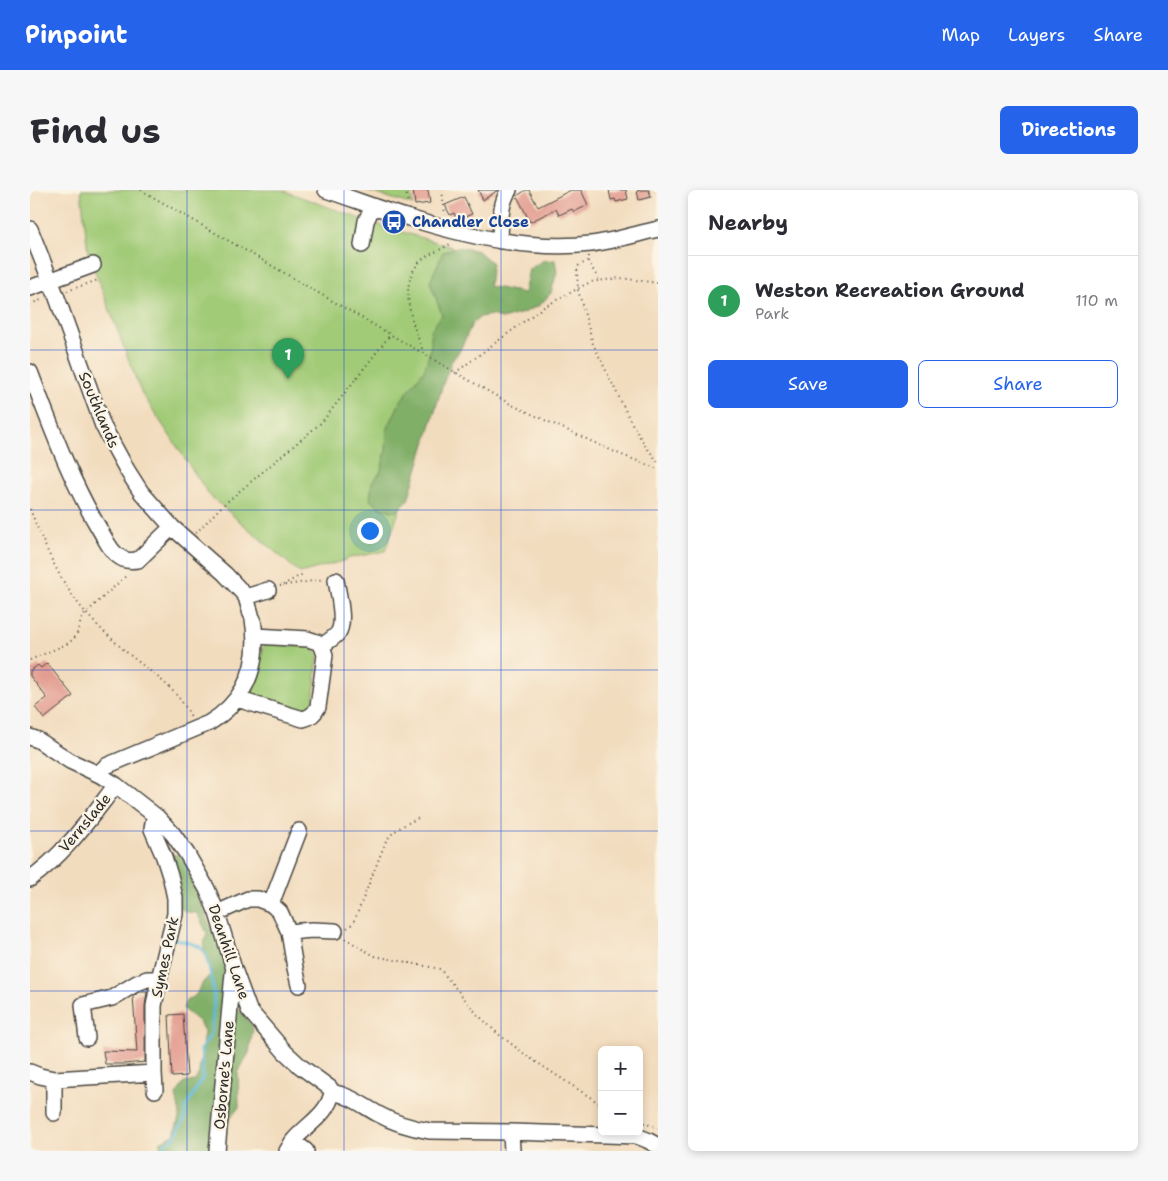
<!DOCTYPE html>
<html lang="en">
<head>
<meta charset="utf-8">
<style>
  body { margin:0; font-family:"Shantell Sans",sans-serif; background:#f7f7f7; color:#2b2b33 }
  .controls { position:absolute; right:15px; bottom:15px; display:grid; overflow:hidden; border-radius:8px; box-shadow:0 2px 8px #0003 }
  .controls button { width:45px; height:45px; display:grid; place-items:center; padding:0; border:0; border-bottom:1px solid #e1e1e2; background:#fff; color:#2b2b33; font:25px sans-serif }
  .you { position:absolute; left:339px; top:340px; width:18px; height:18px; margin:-12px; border:4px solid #fff; border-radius:50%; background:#1a73e8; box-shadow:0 0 0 8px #1a73e833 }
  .badge { display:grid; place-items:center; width:32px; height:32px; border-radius:50%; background:#2563eb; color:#fff; font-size:16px; font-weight:700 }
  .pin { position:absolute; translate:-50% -41px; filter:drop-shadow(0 1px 2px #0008) }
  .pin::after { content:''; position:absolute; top:26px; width:18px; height:15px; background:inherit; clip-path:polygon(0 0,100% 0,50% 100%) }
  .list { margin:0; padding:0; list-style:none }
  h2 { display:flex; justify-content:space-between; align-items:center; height:65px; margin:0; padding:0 20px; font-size:21px }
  h2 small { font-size:16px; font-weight:400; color:#7c7c81 }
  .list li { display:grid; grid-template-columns:32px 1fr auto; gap:15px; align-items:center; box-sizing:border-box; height:90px; padding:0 20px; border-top:1px solid #e1e1e2 }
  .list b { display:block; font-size:19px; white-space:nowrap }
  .list p { margin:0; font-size:16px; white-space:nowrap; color:#7c7c81 }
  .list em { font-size:16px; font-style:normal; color:#7c7c81 }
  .actions { display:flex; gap:10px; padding:15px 20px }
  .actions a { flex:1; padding:11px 0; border:1px solid #2563eb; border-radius:8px; text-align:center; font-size:18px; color:#2563eb }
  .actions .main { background:#2563eb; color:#fff }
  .map { position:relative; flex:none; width:628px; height:961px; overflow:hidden; border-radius:8px }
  header { display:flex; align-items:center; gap:30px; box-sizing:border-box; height:70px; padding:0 25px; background:#2563eb; color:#fff }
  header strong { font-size:24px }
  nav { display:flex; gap:28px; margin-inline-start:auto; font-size:18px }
  .intro { display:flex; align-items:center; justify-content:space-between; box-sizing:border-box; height:120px; padding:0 30px }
  h1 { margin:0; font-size:35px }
  .button { padding:12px 22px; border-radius:8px; background:#2563eb; color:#fff; font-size:18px; font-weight:700 }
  main { display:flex; gap:30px; padding:0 30px }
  aside { flex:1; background:#fff; border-radius:8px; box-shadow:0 2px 8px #0003 }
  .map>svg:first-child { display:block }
  .green { fill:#a1cb77; stroke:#667b51 }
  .forest { fill:#80af68; stroke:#566d4a }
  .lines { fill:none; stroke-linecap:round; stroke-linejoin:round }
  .stream { stroke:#5bb9d9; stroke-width:3 }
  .building { fill:#e39d91 }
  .minor-casing { stroke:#494641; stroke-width:18 }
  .path { stroke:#494641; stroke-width:2; stroke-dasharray:1 4; stroke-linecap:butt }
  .minor { stroke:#fff; stroke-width:15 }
  .grid { fill:none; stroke:#1d4ed8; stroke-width:1; stroke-opacity:0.55 }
  .labels { text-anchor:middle; stroke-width:4.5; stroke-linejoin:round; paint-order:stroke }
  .transit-label { font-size:15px; font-weight:bold; fill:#164399; stroke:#fcf5e5; text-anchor:start }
  .street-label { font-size:15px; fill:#2b2b2b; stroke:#fcf5e5 }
</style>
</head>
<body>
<header>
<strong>Pinpoint</strong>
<nav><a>Map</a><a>Layers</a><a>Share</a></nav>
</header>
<div class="intro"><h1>Find us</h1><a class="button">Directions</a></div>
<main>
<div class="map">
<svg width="628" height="961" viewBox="0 0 628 961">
  <rect width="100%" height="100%" fill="#fcf5e5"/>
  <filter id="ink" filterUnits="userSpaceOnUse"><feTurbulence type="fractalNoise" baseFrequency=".02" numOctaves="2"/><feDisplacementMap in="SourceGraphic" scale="10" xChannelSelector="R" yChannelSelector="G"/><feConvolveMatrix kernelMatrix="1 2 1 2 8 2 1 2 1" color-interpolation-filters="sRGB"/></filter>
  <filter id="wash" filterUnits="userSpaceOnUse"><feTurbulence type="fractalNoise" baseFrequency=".0096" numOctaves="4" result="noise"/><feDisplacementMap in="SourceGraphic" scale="20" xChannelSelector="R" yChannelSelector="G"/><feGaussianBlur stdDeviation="1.12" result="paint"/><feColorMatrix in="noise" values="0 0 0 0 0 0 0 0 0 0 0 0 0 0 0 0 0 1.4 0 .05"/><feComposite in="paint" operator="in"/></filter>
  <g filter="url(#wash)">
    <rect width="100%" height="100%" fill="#f2dcbe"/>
    <path class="green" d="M51,0h201l84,31 119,36 -42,109 -41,137 -17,48 -36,7 -6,3 -43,12 -91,-78 -68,-103 -53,-139z
      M334,0h46l3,15z
      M238,454l46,3 4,7 -5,50 -8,8 -54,-16 -2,-4 10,-22 4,-23 2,-2z"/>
    <path class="forest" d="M427,57l21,4 14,12 -3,23 35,7 5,-24 13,-8 13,-1 2,12 -6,21 -11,12 -17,8 -21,6 -10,-4 -12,2 -8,7 -12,26 -9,12 -8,22 -35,116 -12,12 -16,-4 -10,-8 2,-18 8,-9 6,-22 1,-21 13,-28 24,-32 3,-8 4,-17v-15l11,-15 -12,-33 13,-30z
      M143,664l9,2 8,18 19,50 9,14 10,37 -1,32 15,5 11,16 -4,25 -11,19 1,35 -15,20 -11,24h-53v-9l14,-7 6,-21 -4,-19 8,-12 11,-2 4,-8 5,-42 -6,-10 -15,-12 3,-8 9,-5 9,-15 8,-8c-8,-19 -11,-20 -5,-40l-10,-20 -11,-1 -7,-5 -8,-42z"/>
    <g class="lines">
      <path class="stream" d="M136,961l-1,-8 9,-5 11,-20 1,-11 17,-30 -2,-28 10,-15 3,-34 -2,-20 -6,-25 -6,-8 -10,-4 -15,-4"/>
    </g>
    <g id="blocks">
      <path class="building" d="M383,0h15l2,13 -15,2z
        M448,0h20l-15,10z
        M496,0h3l9,17 33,-17h10l7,15 -14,7 -2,-3 -13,6 -3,-6 -26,13 -13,-26z
        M579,0h17l2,9 -12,3 -1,-3 -4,1z
        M611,0h8l2,7 -12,3 -2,-9z
        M434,7l8,17 -15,6 -3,-7 -4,2 -5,-10z
        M17,473l26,33 -29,23 -9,-12 12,-9 -17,-22v-5l8,-6 3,3z
        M110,802h7l-2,14v56l-22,2h-18l-2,-13 34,1 -4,-56z
        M153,824l4,62 -15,1 -3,-62z"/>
    </g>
  </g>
  <g filter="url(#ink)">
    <use href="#blocks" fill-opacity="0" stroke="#494641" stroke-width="1"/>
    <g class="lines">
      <defs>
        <path id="minor" d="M296,0c28,9 55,20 83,28 56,18 123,33 182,26 23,-3 45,-10 67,-15
          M0,39l26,66 47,131 24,44 14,22 31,35 53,47 17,18 4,5 5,17
          M470,51c1,-17 -1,-36 9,-51
          M332,55l4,-24 7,-15
          M0,98l63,-23
          M0,182c21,54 40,108 70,158 5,8 9,19 17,25 7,6 12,6 21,5l34,-33
          M216,407l22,-7
          M292,456c5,-4 12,-8 16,-13 8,-12 0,-39 -2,-53
          M207,509l66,20c8,-2 11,-5 15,-12l7,-52 -3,-9 -5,-4 -9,-3 -52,-3
          M0,547l8,3 32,21 30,14 16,10 41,32 16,17 14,20 20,35 10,24 17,56 15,41 36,42 15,14 30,22 2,4c19,4 30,13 46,22 16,9 33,14 52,17l81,1 126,4 10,4 11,6
          M70,585l2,-5 4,-4 103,-43c39,-24 51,-60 44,-104
          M0,689c35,-25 60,-61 86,-94
          M241,714l28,-73
          M187,723l31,-14h10l13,5 9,8 9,20 6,36 4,17
          M259,742l23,-2 23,1
          M57,848l-4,-33 29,-7 25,-15 10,-4h12
          M0,882l10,4 14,3 100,-6v-67l5,-27 16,-65v-16l-4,-19 -7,-22 -12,-28 1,-6 4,-6
          M124,883l1,17
          M24,889v34
          M481,942l1,19
          M263,951l13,10
          M187,961l16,-178
          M257,961c2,-3 4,-7 6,-10 13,-16 36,-27 39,-49"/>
      </defs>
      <use href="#minor" class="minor-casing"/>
      <path class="path" d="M111,0l371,215 105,48 41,16
        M376,0l2,14
        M412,0l3,25
        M559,66l-1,5 11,19
        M558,71l-10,5 -1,5 1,19 15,54 37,76 14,24 14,18
        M37,101l31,-11
        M0,114l14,-5
        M394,163c-11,-27 -29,-71 -1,-94 8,-6 20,-10 27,-15
        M425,183l87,-65 48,-26 30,-4 38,5
        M0,319c14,36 30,74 56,104 11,13 25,25 38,37 24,21 53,37 67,67
        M166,343l26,-27 100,-84 68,-87
        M253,395l18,-10 1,-3
        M250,396l45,-7
        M0,470l39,-17 7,-7 6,-18 4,-5 42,-39
        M317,738l5,-4 3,-5 31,-78c9,-13 21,-17 34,-24
        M315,748l17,11 13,7 65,13 37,45 20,19 30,23 75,49
        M609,931l19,7"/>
      <use href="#minor" class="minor"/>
    </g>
  </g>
  <path class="grid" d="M157,0v961M314,0v961M471,0v961M0,160h628M0,320h628M0,480h628M0,641h628M0,801h628"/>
  <defs>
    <symbol id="bus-disc" viewBox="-11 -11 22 22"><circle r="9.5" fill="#1a4fb4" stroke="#fcf5e5"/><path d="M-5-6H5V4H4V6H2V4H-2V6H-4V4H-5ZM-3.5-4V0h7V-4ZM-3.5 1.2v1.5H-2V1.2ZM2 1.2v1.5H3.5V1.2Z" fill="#fff"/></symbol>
  </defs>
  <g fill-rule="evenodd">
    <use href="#bus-disc" x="350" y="18" width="28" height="28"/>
  </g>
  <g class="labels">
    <g class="transit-label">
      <text x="382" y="37">Chandler Close</text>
    </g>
    <g class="street-label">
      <text transform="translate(69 220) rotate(67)" y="5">Southlands</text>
      <text transform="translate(55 633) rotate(-50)" y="5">Vernslade</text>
      <text transform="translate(199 762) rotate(71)" y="5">Deanhill Lane</text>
      <text transform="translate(135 767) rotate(-78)" y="5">Symes Park</text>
      <text transform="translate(194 885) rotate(-85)" y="5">Osborne's Lane</text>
    </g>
  </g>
</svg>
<div class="controls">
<button>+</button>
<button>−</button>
</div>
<div class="you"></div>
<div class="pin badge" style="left:258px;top:189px;background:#2e9e5b">1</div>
</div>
<aside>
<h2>Nearby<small></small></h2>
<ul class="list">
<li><span class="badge" style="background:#2e9e5b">1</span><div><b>Weston Recreation Ground</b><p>Park</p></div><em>110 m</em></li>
</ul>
<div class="actions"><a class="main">Save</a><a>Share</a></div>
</aside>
</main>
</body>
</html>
